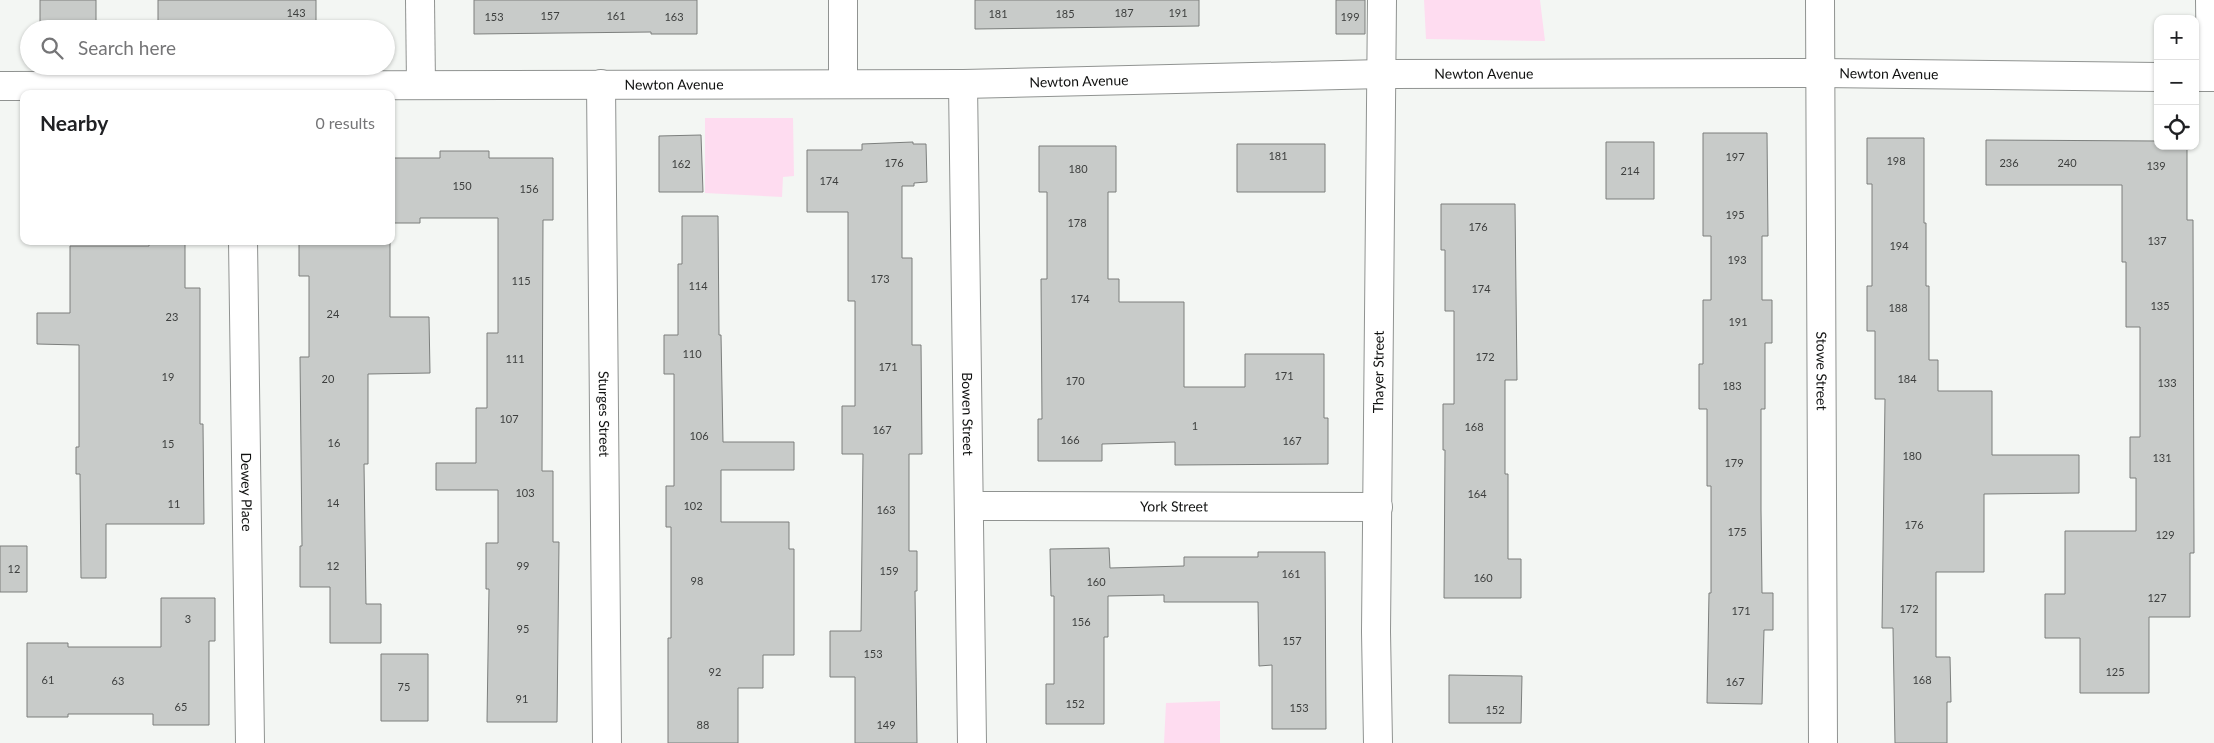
<!DOCTYPE html>
<html lang="en">
<head>
<meta charset="utf-8">
<style>
  body { margin:0; font-family:Lato,sans-serif; background:#f6f6f6; color:#202124 }
  .controls { position:absolute; right:15px; top:15px; display:grid; overflow:hidden; border-radius:10px; box-shadow:0 1px 4px #0004 }
  .controls button { width:45px; height:45px; display:grid; place-items:center; padding:0; border:0; border-bottom:1px solid #e0e0e0; background:#fff; color:#202124; font:25px sans-serif }
  .list { margin:0; padding:0; list-style:none }
  h2 { display:flex; justify-content:space-between; align-items:center; height:65px; margin:0; padding:0 20px; font-size:21px }
  h2 small { font-size:16px; font-weight:400; color:#757577 }
  .icon { flex:none; width:28px; height:28px; fill:none; stroke:currentColor; stroke-width:2; stroke-linecap:round; stroke-linejoin:round }
  .map { position:relative; flex:none; width:2214px; height:743px; overflow:hidden }
  .search { position:absolute; background:#fff; box-shadow:0 1px 4px #0004; left:20px; top:20px; width:375px; height:55px; display:flex; align-items:center; gap:12px; box-sizing:border-box; padding:0 18px; border-radius:28px; color:#757577; font-size:19px }
  .panel { position:absolute; background:#fff; box-shadow:0 1px 4px #0004; left:20px; top:90px; width:375px; height:155px; border-radius:10px }
  .map>svg:first-child { display:block }
  .green { fill:#fedcf0 }
  .building { fill:#c8cbc9; stroke:#7c7f7d }
  .lines { fill:none; stroke-linecap:round; stroke-linejoin:round }
  .street-casing { stroke:#909391; stroke-width:30 }
  .secondary-casing { stroke:#909391; stroke-width:30 }
  .street { stroke:#fff; stroke-width:28 }
  .secondary { stroke:#fff; stroke-width:28 }
  .labels { text-anchor:middle; stroke-width:4; stroke-linejoin:round; paint-order:stroke }
  .number-label { font-size:11px; fill:#3d3f3e }
  .street-label { font-size:14px; fill:#0f100f; stroke:#fff }
</style>
</head>
<body>
<div class="map">
<svg width="2214" height="743" viewBox="0 0 2214 743">
  <rect width="100%" height="100%" fill="#f3f6f3"/>
  <path class="green" d="M1424,0h116l5,41 -119,-2z
    M705,118h88l1,58 -11,1 -1,20 -77,-4z
    M1220,701v42h-56l2,-40z"/>
  <path class="building" d="M40,0h56v29h-56z
    M158,0h158v25l-158,2z
    M474,0h223v34h-46v-2l-177,2z
    M975,0h224v26l-224,3z
    M1336,0h29v34h-29z
    M1703,133h64l1,103h-6v64h10v43h-7v66h-4v101l1,83h11v37h-9l-2,74 -55,-1 2,-110h2v-107h-4v-77h-8v-45h4v-64h8v-64h-8z
    M701,135l2,57h-44v-56z
    M1867,138h57v85h2v63h3v74h9v31h54v64h87v38l-95,1v78h-48v85h14l1,45h-4v41h-52l-2,-115h-11l3,-229h-10v-68h-8v-45h5v-102h-5z
    M1986,140l172,1v5h29v74h6l1,333h-4v64h-41v76h-69v-55h-35v-44h20v-63h71v-53h-6v-41h10v-110h-14v-65h-4v-77h-136z
    M913,142v2h13l1,38 -13,1v3h-12v72h10v87h9l1,109h-13v97h8v40h-2l2,152h-62v-66h-25v-46h31l2,-177h-21v-48h13v-105h-7v-89h-41v-62h55v-6z
    M1606,142h48v57h-48z
    M1237,144h88v48h-88z
    M1039,146h77v46h-8v87h11v23h65v85h61v-33h79v64h4v46l-153,1v-23l-73,2v17h-64v-42h4l-1,-140h6v-87h-8z
    M440,151h49v7h64v62h-10l-1,251h11v71h6l-2,180h-70l2,-133h-3v-46h12v-53h-62v-27h40v-55h11v-75h11v-115h-78v5h-29v-65h49z
    M1441,204h74l2,176h-12v94h3v85h13v39h-77l1,-148h-2v-46h11v-93h-9v-61h-4z
    M682,216h36l1,119h2l2,107h71v28h-73v52h68v27h5v106h-31v33h-25v55h-70v-105h3v-111h-5v-41h8v-112h-10v-39h14v-71h4z
    M149,241h36v47h15v136h3l1,100h-98v54h-25l-1,-104h-4v-27h3v-102l-42,-1v-31h33v-67h79z
    M299,242h91v75h39l1,56 -62,1v90h-4l2,140h15v39h-51v-56h-30v-41h2l-2,-189h9v-81h-10z
    M0,546h27v46h-27z
    M1109,548l1,20 74,-2v-9h74v-5h67l1,177h-54v-64l-13,1 -1,-64h-94v-7l-56,1v41h-4v87h-58v-40h8v-88h-3l-1,-47z
    M161,598h54v43h-6v84h-56v-11h-85v3h-41v-74h41v4h93z
    M381,654h47v67h-47z
    M1449,675l73,1 -1,47h-72z"/>
  <g class="lines">
    <defs>
      <g id="street">
        <path d="M420,0l1,84"/>
        <path d="M843,0v84"/>
        <path id="s1" d="M1820,0l3,743"/>
        <path d="M2210,0l1,77"/>
        <path id="s2" d="M601,84l6,659"/>
        <path id="s3" d="M963,84l9,659"/>
        <path id="s4" d="M243,241l7,502"/>
        <path id="s5" d="M969,506l409,1"/>
        <path id="s6" d="M1378,743l-2,-111 6,-632"/>
      </g>
      <g id="secondary">
        <path d="M2195,77h19"/>
        <path id="s7" d="M0,86l963,-2 419,-10 439,-1 337,4"/>
      </g>
    </defs>
    <use href="#street" class="street-casing"/>
    <use href="#secondary" class="secondary-casing"/>
    <use href="#street" class="street"/>
    <use href="#secondary" class="secondary"/>
  </g>
  <g class="labels">
    <g class="number-label">
      <text x="296" y="17">143</text>
      <text x="1124" y="17">187</text>
      <text x="1178" y="17">191</text>
      <text x="998" y="18">181</text>
      <text x="1065" y="18">185</text>
      <text x="550" y="20">157</text>
      <text x="616" y="20">161</text>
      <text x="494" y="21">153</text>
      <text x="674" y="21">163</text>
      <text x="1350" y="21">199</text>
      <text x="1278" y="160">181</text>
      <text x="1735" y="161">197</text>
      <text x="1896" y="165">198</text>
      <text x="894" y="167">176</text>
      <text x="2009" y="167">236</text>
      <text x="2067" y="167">240</text>
      <text x="681" y="168">162</text>
      <text x="2156" y="170">139</text>
      <text x="1078" y="173">180</text>
      <text x="1630" y="175">214</text>
      <text x="829" y="185">174</text>
      <text x="462" y="190">150</text>
      <text x="529" y="193">156</text>
      <text x="1735" y="219">195</text>
      <text x="1077" y="227">178</text>
      <text x="1478" y="231">176</text>
      <text x="2157" y="245">137</text>
      <text x="1899" y="250">194</text>
      <text x="1737" y="264">193</text>
      <text x="880" y="283">173</text>
      <text x="521" y="285">115</text>
      <text x="698" y="290">114</text>
      <text x="1481" y="293">174</text>
      <text x="1080" y="303">174</text>
      <text x="2160" y="310">135</text>
      <text x="1898" y="312">188</text>
      <text x="333" y="318">24</text>
      <text x="172" y="321">23</text>
      <text x="1738" y="326">191</text>
      <text x="692" y="358">110</text>
      <text x="1485" y="361">172</text>
      <text x="515" y="363">111</text>
      <text x="888" y="371">171</text>
      <text x="1284" y="380">171</text>
      <text x="168" y="381">19</text>
      <text x="328" y="383">20</text>
      <text x="1907" y="383">184</text>
      <text x="1075" y="385">170</text>
      <text x="2167" y="387">133</text>
      <text x="1732" y="390">183</text>
      <text x="509" y="423">107</text>
      <text x="1195" y="430">1</text>
      <text x="1474" y="431">168</text>
      <text x="882" y="434">167</text>
      <text x="699" y="440">106</text>
      <text x="1070" y="444">166</text>
      <text x="1292" y="445">167</text>
      <text x="334" y="447">16</text>
      <text x="168" y="448">15</text>
      <text x="1912" y="460">180</text>
      <text x="2162" y="462">131</text>
      <text x="1734" y="467">179</text>
      <text x="525" y="497">103</text>
      <text x="1477" y="498">164</text>
      <text x="333" y="507">14</text>
      <text x="174" y="508">11</text>
      <text x="693" y="510">102</text>
      <text x="886" y="514">163</text>
      <text x="1914" y="529">176</text>
      <text x="1737" y="536">175</text>
      <text x="2165" y="539">129</text>
      <text x="333" y="570">12</text>
      <text x="523" y="570">99</text>
      <text x="14" y="573">12</text>
      <text x="889" y="575">159</text>
      <text x="1291" y="578">161</text>
      <text x="1483" y="582">160</text>
      <text x="697" y="585">98</text>
      <text x="1096" y="586">160</text>
      <text x="2157" y="602">127</text>
      <text x="1909" y="613">172</text>
      <text x="1741" y="615">171</text>
      <text x="188" y="623">3</text>
      <text x="1081" y="626">156</text>
      <text x="523" y="633">95</text>
      <text x="1292" y="645">157</text>
      <text x="873" y="658">153</text>
      <text x="715" y="676">92</text>
      <text x="2115" y="676">125</text>
      <text x="48" y="684">61</text>
      <text x="1922" y="684">168</text>
      <text x="118" y="685">63</text>
      <text x="1735" y="686">167</text>
      <text x="404" y="691">75</text>
      <text x="522" y="703">91</text>
      <text x="1075" y="708">152</text>
      <text x="181" y="711">65</text>
      <text x="1299" y="712">153</text>
      <text x="1495" y="714">152</text>
      <text x="703" y="729">88</text>
      <text x="886" y="729">149</text>
    </g>
    <g class="street-label">
      <text dy="5" stroke="none"><textPath href="#s7" startOffset="1484">Newton Avenue</textPath></text>
      <text dy="5" stroke="none"><textPath href="#s7" startOffset="1889">Newton Avenue</textPath></text>
      <text dy="5" stroke="none"><textPath href="#s7" startOffset="1079">Newton Avenue</textPath></text>
      <text dy="5" stroke="none"><textPath href="#s7" startOffset="674">Newton Avenue</textPath></text>
      <text dy="5" stroke="none"><textPath href="#s1" startOffset="371">Stowe Street</textPath></text>
      <text dy="5" stroke="none"><textPath href="#s6" startOffset="371">Thayer Street</textPath></text>
      <text dy="5" stroke="none"><textPath href="#s2" startOffset="330">Sturges Street</textPath></text>
      <text dy="5" stroke="none"><textPath href="#s3" startOffset="330">Bowen Street</textPath></text>
      <text dy="5" stroke="none"><textPath href="#s4" startOffset="251">Dewey Place</textPath></text>
      <text dy="5" stroke="none"><textPath href="#s5" startOffset="205">York Street</textPath></text>
    </g>
  </g>
</svg>
<div class="controls">
<button>+</button>
<button>−</button>
<button><svg class="icon" aria-label="locate" viewBox="0 0 24 24"><circle cx="12" cy="12" r="6"/><path d="M12 2v4M12 18v4M2 12h4M18 12h4"/></svg></button>
</div>
<div class="search"><svg class="icon" aria-label="search" viewBox="0 0 24 24"><circle cx="10" cy="10" r="6"/><path d="M15 15l6 6"/></svg>Search here</div>
<section class="panel">
<h2>Nearby<small>0 results</small></h2>
<ul class="list">
</ul>
</section>
</div>
</body>
</html>
